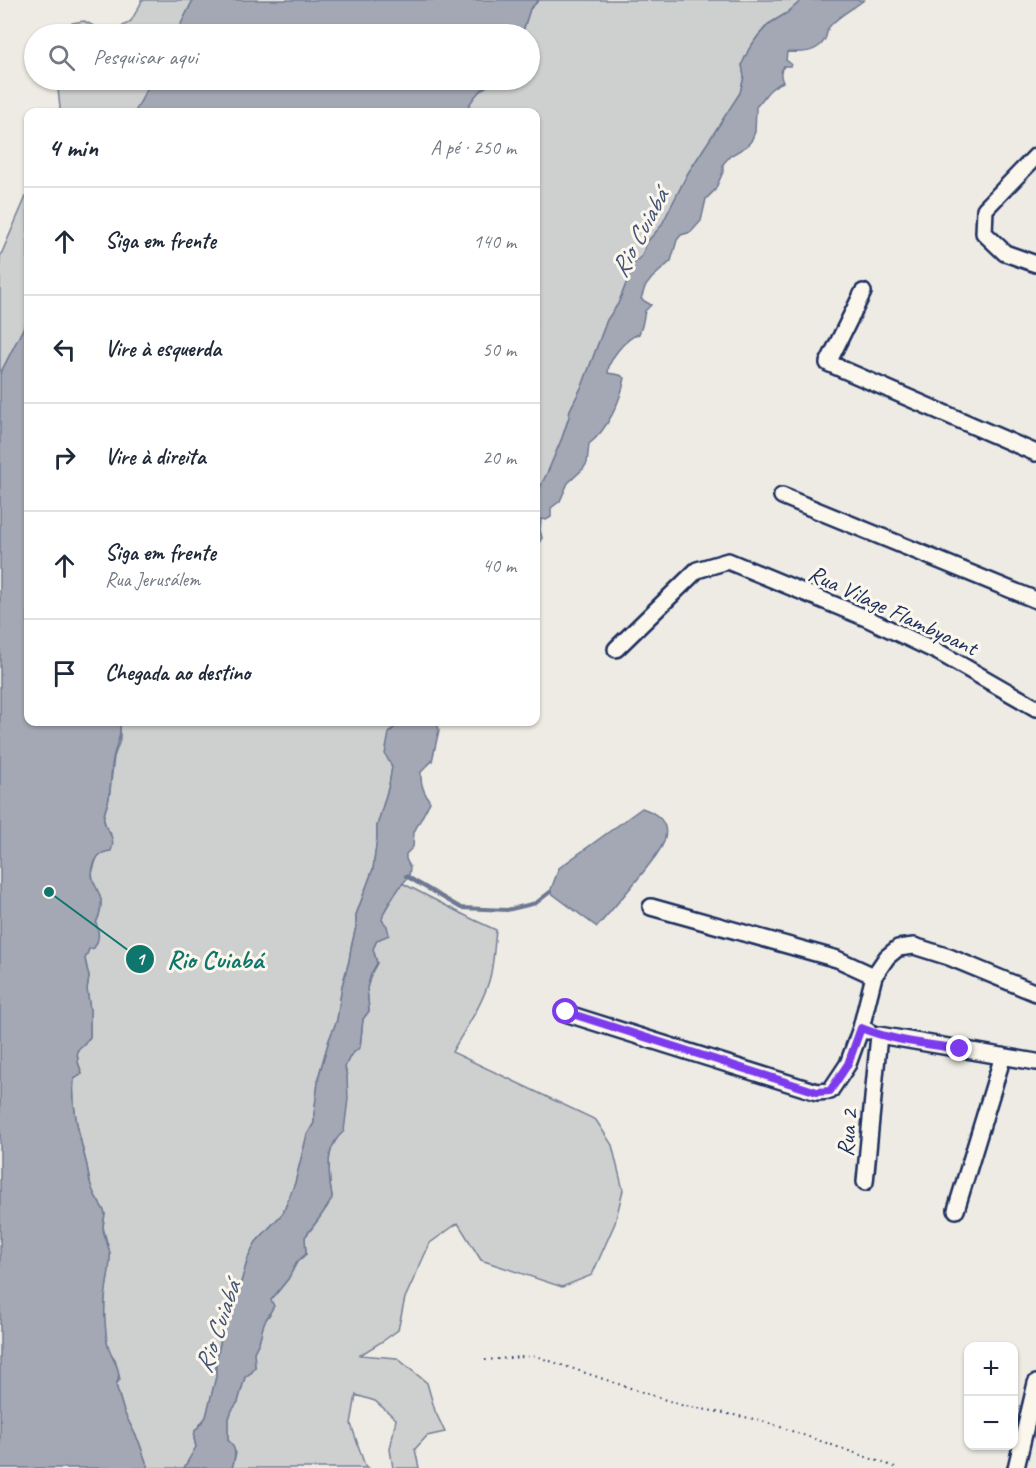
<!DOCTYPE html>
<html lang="pt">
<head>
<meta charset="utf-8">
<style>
  body { margin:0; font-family:Caveat,sans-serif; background:#f6f6f7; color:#1f2937 }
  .controls { position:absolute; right:18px; bottom:18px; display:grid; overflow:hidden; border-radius:12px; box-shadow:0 2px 4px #0004 }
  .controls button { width:54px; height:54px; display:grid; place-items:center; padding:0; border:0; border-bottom:2px solid #e0e1e3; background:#fff; color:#1f2937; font:30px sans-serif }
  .stop { position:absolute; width:18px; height:18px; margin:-14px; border:4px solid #7c3aed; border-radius:50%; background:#fff }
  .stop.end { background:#7c3aed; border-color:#fff; box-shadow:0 2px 6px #0008 }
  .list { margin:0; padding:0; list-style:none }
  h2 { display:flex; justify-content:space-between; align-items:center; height:78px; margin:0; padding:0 24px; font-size:26px }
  h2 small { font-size:20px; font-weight:400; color:#747a83 }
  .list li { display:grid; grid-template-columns:39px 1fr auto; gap:18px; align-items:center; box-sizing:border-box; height:108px; padding:0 24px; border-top:2px solid #e0e1e3 }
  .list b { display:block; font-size:22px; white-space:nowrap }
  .list p { margin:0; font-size:20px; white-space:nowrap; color:#747a83 }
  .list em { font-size:20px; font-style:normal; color:#747a83 }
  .icon { flex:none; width:33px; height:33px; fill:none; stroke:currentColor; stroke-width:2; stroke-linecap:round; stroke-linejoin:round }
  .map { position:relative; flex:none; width:1036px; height:1468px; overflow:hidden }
  .search { position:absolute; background:#fff; box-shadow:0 2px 4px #0004; left:24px; top:24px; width:516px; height:66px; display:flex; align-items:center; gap:15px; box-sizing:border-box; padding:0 21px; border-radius:33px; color:#747a83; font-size:22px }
  .panel { position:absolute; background:#fff; box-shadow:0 2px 4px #0004; left:24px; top:108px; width:516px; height:618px; border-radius:12px }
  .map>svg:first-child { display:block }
  .green { fill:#cecfcf; stroke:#747f96; stroke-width:1.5 }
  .water { fill:#a3a8b4; stroke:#6d7892; stroke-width:1.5 }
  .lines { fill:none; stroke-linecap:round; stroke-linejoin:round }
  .stream { stroke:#6d7892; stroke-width:4 }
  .minor-casing { stroke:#1b2f5e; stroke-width:20 }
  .path { stroke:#1b2f5e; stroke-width:2; stroke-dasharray:1.5 4.5; stroke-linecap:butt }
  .minor { stroke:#fbf7ec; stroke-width:15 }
  .route { stroke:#7c3aed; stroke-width:8 }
  .labels { text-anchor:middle; stroke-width:6; stroke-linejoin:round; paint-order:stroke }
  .street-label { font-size:24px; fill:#1b2f5e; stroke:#fbf7ec }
  .water-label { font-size:26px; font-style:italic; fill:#445378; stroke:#fbf7ec }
  .leader { fill:none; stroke:#0f766e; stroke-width:2 }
  .callout-dot { fill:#0f766e; stroke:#fbf7ec; stroke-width:2 }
  .mark-label { font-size:18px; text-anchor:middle; font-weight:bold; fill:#fff }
  .callout-label { font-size:26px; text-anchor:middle; font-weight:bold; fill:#0f766e; stroke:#fbf7ec; stroke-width:6; stroke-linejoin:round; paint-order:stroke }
</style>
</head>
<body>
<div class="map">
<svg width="1036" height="1468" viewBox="0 0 1036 1468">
  <rect width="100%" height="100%" fill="#eeebe4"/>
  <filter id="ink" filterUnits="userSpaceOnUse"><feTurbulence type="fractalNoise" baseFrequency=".0167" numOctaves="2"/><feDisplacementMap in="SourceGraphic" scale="12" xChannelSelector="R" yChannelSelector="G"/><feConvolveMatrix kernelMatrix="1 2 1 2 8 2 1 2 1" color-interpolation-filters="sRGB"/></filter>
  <g filter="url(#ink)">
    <path class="green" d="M141,0h52l-17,34h-65l20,-13 10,-18z
      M539,0h263l-15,13 -19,11 -10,12 -9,13 -7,15 2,13 -4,16 -52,80 -27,54 -14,15 -5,14 -6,5 -8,11 -2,12 -8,20 -11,16 -24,64 -13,26 -1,7 -7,21 -13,31 -13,27v-384h-71c18,-34 29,-32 65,-32v-46h-8l8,-25z
      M84,21l25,13h-47l10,-11z
      M57,80h95l-17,32h-76l1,-4z
      M28,192v127l-28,55v-117z
      M120,722h280l-9,8 -4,26 5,11 -3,18 -12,41v12l-4,31 -17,46v12l-5,21 -2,13 -7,25 -5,34 -8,20 -10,35 -5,39v9l-7,12 -12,48 -12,30 -27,29 -8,16 -8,28 -10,18 -6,14 -1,11 -7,34v14l-10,40 -11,14 -1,7 2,9 -12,21h-36l-9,-26 -15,-30 -8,-27 4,-6 -5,-19 -6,-7 -5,-31 1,-30 3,-15 2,-23 -7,-27 2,-14c-4,-9 -10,-15 -13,-24 -3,-8 -4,-16 -5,-23 -7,-28 -16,-58 -13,-87l8,-5 -4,-12 -1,-11 7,-6 6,-8v-27l-3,-21 2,-12 -4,-18 4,-10 9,-17 -2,-9 3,-7 2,-16 -7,-16 -2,-11 5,-16 5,-5 9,-18 -5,-7 -3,-9 6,-19 5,-42 6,-17z
      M402,883l70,36 24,11c-2,16 -2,35 -7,51 -8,26 -24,48 -37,71l144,68 16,25 11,45 -8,33 -23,52 -30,12 -81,-27 -23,-37 -28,20 -25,55 -7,32 -15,11 -23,14 37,3 30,25 8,28 10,21 -18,4 -12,13 4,19h-26l-3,-19 6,-30 -21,-18 -19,-6 -5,29 14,42 4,2h-137l4,-15 -8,-13v-19l4,-11 6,-8 7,-25 7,-5 3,-5 -1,-15 5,-10 5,-20 6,-8 1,-14 17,-21 9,-17 9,-8 -1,-17c5,-6 26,-34 27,-40 0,-4 -2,-10 -2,-14 -2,-22 -3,-37 14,-53l3,-53 -2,-10 5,-11 10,-9 3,-28 6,-8 -2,-23 4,-14 6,-11 -4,-14 4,-9 6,-3 -1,-17 1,-7z"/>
    <path class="water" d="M193,0h346l-9,9 -8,25h-346z
      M802,0h62c-10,8 -22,14 -31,23 -8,7 -4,7 -8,16 -7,14 -24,14 -38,13l-1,8 5,4 -1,2h-6c-4,6 -4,10 -1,16 -16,7 -16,13 -27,25l-1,25 -4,9 -4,5 -17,10 -7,8v8l-8,18 -9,9 -5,22 -10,11 -10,3 -4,5 -6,21 -19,17 -7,9 -4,12 10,6 -6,6 -3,15 -3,8c-13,4 -31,25 -31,39l12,2 5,3c-5,24 -17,51 -36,66l-2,19 -4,6 -15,14 -8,18 -9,7v9l-5,3 -5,-1 -1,11 2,8 -3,7 -3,1v-50l13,-27 13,-31 7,-21 1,-7 13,-26 24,-64 11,-16 8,-20 2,-12 8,-11 6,-5 5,-14 14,-16 27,-53 52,-80 4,-16 -2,-13 7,-15 9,-13 11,-12 18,-11z
      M152,80h345c-18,10 -22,14 -32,32h-330z
      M28,319v403h92c1,18 -4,21 -7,37 -2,12 -2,25 -4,38 -1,7 -4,12 -5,18 -3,13 14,20 7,36 -9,1 -13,3 -17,13 -6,19 4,20 7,36 1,7 -2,16 -5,23 3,10 4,16 -2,25l-5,1 -4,10 4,18 -2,12 3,21v27l-13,14 1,11 4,12 -8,5c-3,29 6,59 13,87 1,7 2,15 5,22 3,10 9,16 13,25 0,4 -2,9 -2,14 0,9 6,18 7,27 1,10 -3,27 -4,37 -3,17 -1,35 1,51 2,16 18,27 9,43l8,27 15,30 9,26h-148v-1094z
      M400,722h37l2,8 -7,31 -11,11c-1,12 3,20 9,30l-16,30 -1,15 -7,7v5l4,8 -1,10c-8,7 -26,32 -27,43l5,6 2,9 -12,5 -4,9 4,14 -6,11 -4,14 2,23 -6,8 -3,28 -10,9 -5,11 2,10 1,22 -4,32c-17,15 -16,31 -14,52 0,4 2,10 2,14 0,6 -23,34 -27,40l1,17 -9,8 -9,17 -17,21 3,6 -10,17 -5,19 -5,10 1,15 -3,5 -7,5 -7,25 -6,8 -4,11v19c10,9 7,17 4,28h-48l12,-21 -2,-9 1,-7 11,-14 10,-40v-14l7,-34 1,-11 6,-14 10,-18 8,-28 8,-16 27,-29 12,-30 12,-48 7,-12v-9l5,-39 10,-35 8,-20 5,-34 7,-25 2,-13 5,-21v-12l17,-46 4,-31v-12l12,-41 3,-18 -7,-13 4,-21z
      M642,808c14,5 27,13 23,30 -2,10 -11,20 -17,28 -16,21 -34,41 -51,61l-47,-35 9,-24z"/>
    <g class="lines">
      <path class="stream" d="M406,876l55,32 46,2 29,-7 14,-11"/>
      <defs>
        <path id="minor" d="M1036,156l-51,53 -1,24 21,20 31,11
          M863,292l-35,71 208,90
          M782,496l254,104
          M616,649l81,-79 31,-9 138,57 74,35 96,55
          M651,907l186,52 37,17
          M565,1013l252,79 13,-1 18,-27 13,-36
          M868,1031l-7,-3 13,-52 13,-19 11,-9 16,-2 35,11 87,36
          M865,1182l14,-147 157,27
          M956,1210l47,-154
          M1016,1468l20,-85"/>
      </defs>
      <use href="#minor" class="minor-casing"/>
      <path class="path" d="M485,1360l50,-4 146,49 79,15 138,48"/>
      <use href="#minor" class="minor"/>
    </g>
  </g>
  <g class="lines" filter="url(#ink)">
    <path class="route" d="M566,1012l251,80 13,-1 18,-27 13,-36c32,13 66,16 99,21"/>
  </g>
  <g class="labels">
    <g class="street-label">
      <text transform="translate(893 610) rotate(25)" y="8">Rua Vilage Flambyoant</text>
      <text transform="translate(847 1133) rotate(-84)" y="8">Rua 2</text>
    </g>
    <g class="water-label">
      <text transform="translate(639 233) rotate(-62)" y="9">Rio Cuiabá</text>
      <text transform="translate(217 1327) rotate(-71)" y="9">Rio Cuiabá</text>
    </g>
  </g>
  <path class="leader" d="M49 892L140 959"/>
  <g class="callout-dot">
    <circle cx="49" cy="892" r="6"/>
    <circle cx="140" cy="959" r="15"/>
  </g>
  <g class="mark-label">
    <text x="140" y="965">1</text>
  </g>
  <g class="callout-label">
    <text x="215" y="968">Rio Cuiabá</text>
  </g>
</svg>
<div class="controls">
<button>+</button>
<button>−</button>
</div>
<div class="stop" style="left:566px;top:1012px"></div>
<div class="stop end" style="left:960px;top:1049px"></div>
<div class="search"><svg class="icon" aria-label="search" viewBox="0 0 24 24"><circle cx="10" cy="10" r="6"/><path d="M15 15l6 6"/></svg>Pesquisar aqui</div>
<section class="panel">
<h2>4 min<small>A pé · 250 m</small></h2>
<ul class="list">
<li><svg class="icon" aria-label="ahead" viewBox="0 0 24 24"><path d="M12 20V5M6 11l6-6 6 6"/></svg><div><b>Siga em frente</b></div><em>140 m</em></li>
<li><svg class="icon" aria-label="left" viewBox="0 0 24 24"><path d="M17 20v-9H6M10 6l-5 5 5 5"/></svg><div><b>Vire à esquerda</b></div><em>50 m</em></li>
<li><svg class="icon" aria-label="right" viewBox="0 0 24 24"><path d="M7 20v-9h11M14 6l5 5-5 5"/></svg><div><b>Vire à direita</b></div><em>20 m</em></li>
<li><svg class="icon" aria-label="ahead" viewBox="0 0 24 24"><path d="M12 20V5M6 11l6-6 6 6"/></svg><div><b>Siga em frente</b><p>Rua Jerusálem</p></div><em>40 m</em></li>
<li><svg class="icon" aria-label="arrive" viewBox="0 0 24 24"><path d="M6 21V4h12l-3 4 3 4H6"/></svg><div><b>Chegada ao destino</b></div></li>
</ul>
</section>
</div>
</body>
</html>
